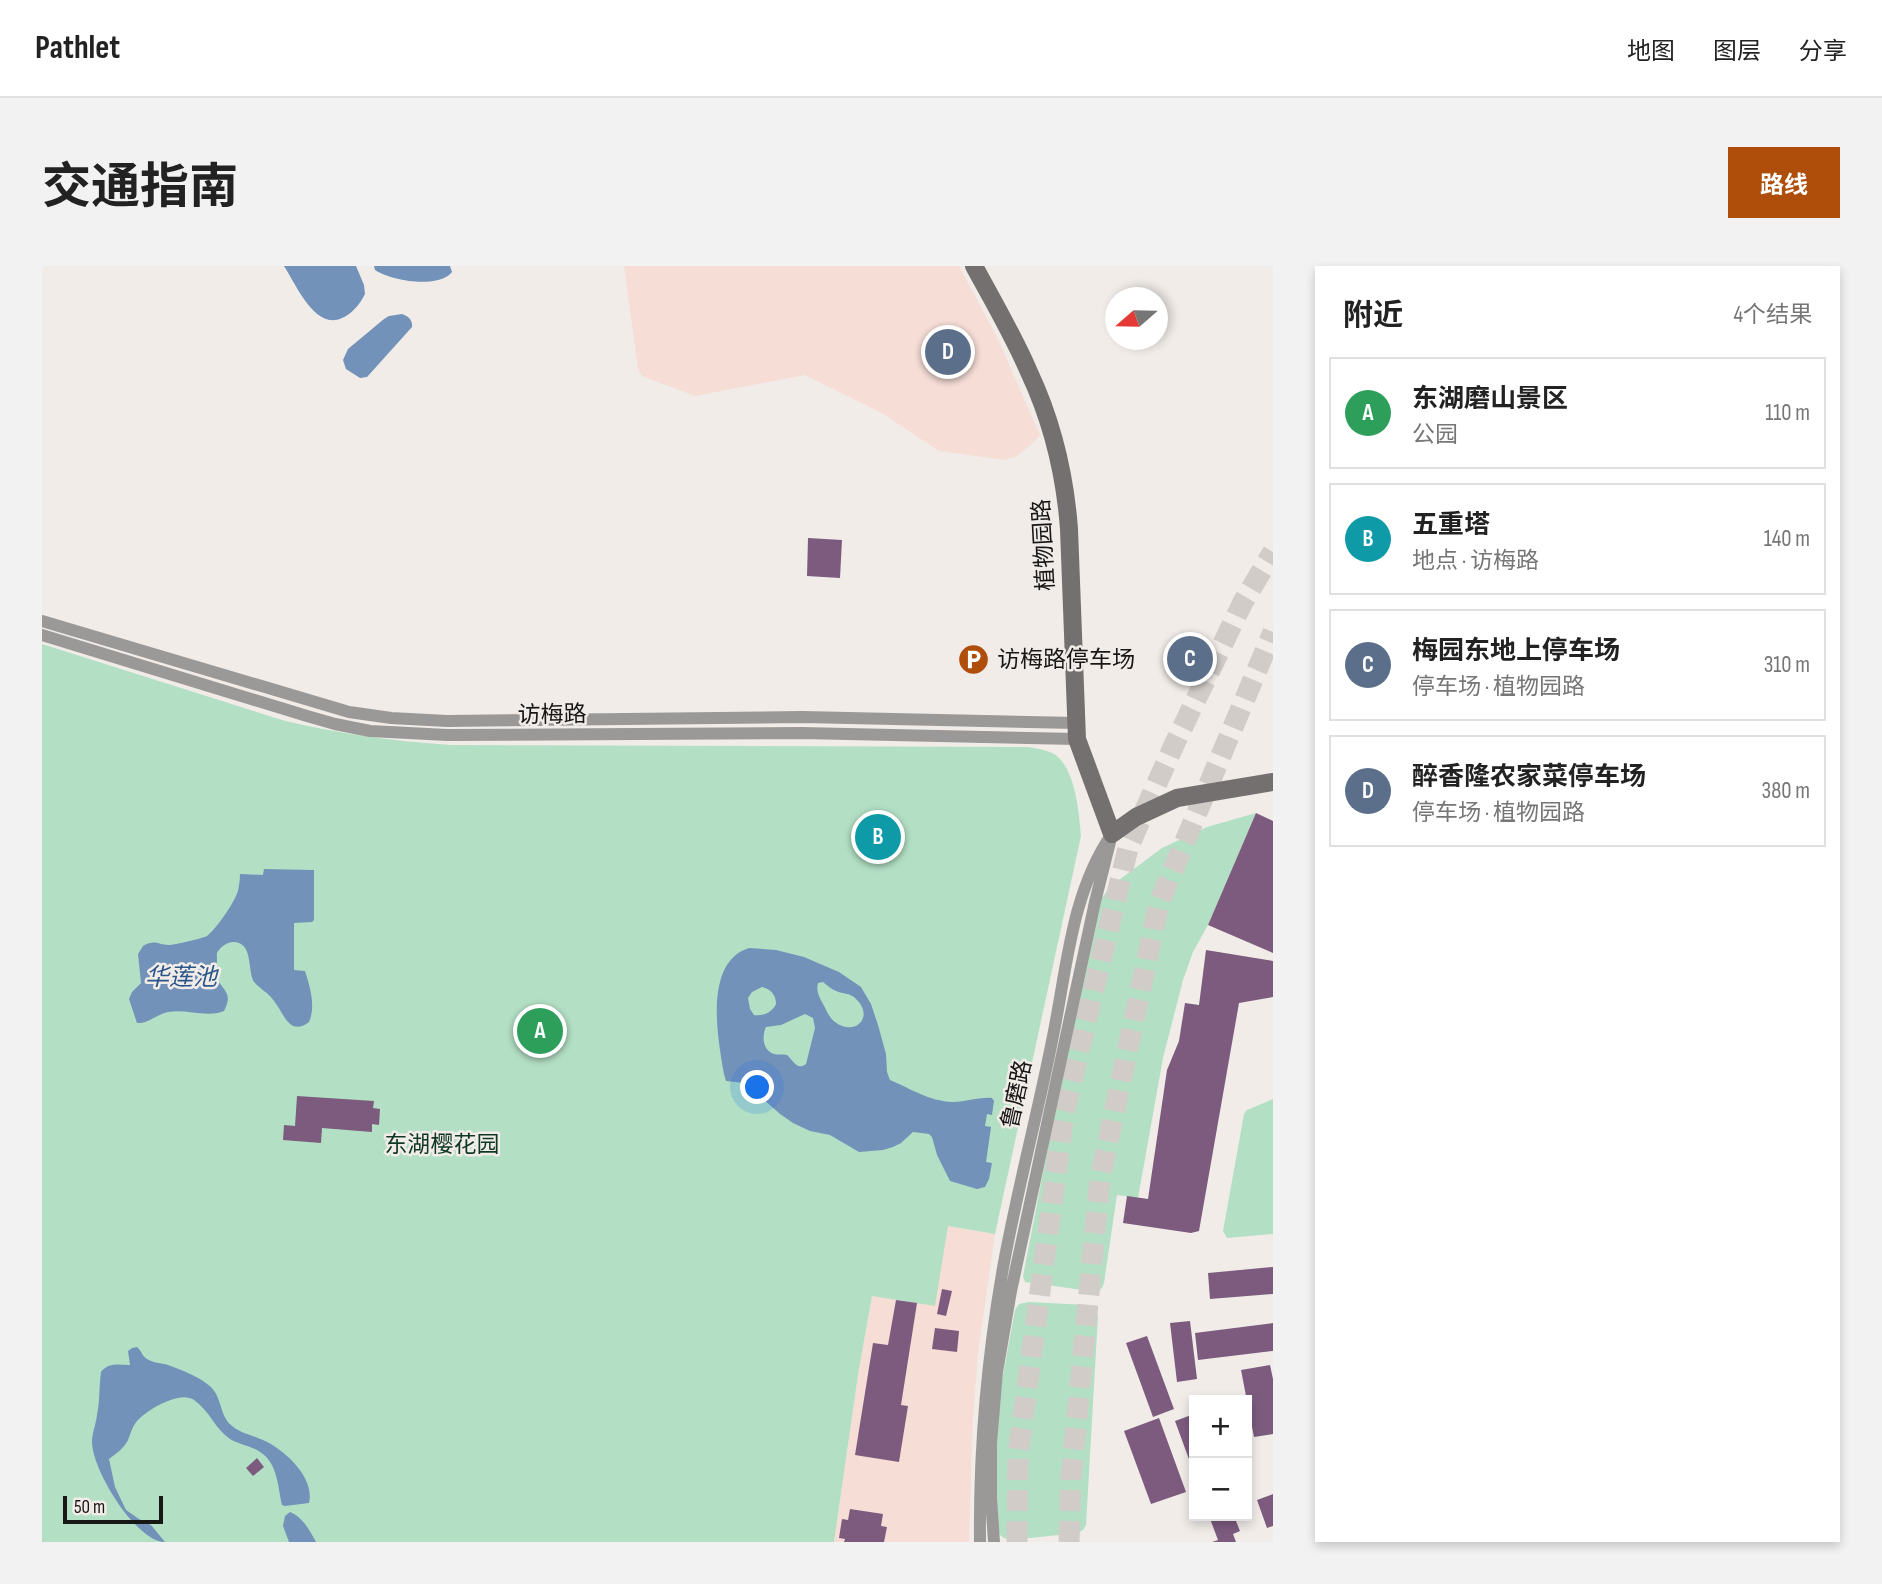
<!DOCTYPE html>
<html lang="zh">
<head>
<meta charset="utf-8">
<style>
  body { margin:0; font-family:"Sofia Sans Condensed","Noto Sans SC",sans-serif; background:#f2f2f2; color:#222 }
  .controls { position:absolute; right:21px; bottom:21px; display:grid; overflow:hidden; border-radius:0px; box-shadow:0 4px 10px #0003 }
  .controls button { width:63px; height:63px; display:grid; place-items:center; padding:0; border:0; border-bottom:2px solid #e0e0e0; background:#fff; color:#222; font:35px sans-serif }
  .compass { position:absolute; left:1063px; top:21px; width:63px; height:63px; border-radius:50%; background:#fff; box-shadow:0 4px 10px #0003; rotate:250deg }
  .scale { position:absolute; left:21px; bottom:18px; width:100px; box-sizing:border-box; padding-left:7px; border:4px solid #191716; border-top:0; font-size:19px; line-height:24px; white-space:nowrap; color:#191716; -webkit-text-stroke:5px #f1ece8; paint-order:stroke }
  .you { position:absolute; left:716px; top:822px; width:24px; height:24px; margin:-18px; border:5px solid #fff; border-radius:50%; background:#1a73e8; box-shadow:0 0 0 10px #1a73e833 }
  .badge { display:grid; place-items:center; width:46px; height:46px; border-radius:50%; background:#af4e0b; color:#fff; font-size:23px; font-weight:700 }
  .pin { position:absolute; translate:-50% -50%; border:4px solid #fff; box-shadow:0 2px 7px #0006 }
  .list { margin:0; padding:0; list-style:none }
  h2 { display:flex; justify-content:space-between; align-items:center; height:91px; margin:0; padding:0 28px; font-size:30px }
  h2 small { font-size:23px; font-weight:400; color:#767676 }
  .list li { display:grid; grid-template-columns:46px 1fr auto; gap:21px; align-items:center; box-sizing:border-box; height:112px; margin:0 14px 14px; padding:0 14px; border:2px solid #e0e0e0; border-radius:0px }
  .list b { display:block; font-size:26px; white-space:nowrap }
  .list p { margin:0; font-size:23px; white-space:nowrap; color:#767676 }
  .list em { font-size:23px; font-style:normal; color:#767676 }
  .map { position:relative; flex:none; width:1231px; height:1276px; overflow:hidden; border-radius:0px }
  header { display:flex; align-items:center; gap:42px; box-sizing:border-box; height:98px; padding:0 35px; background:#fff; border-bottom:2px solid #e0e0e0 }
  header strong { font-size:33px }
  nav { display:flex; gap:38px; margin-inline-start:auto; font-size:24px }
  .intro { display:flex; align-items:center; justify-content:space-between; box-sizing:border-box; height:168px; padding:0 42px }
  h1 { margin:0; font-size:49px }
  .button { padding:18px 32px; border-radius:0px; background:#af4e0b; color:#fff; font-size:24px; font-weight:700 }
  main { display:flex; gap:42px; padding:0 42px }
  aside { flex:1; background:#fff; border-radius:0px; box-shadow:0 4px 10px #0003 }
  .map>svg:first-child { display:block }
  .commercial { fill:#f6ddd6 }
  .green { fill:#b3e0c5 }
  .water { fill:#7392b9; fill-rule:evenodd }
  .building { fill:#7c5b7f }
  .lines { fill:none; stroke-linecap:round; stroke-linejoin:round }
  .highway-tunnel { stroke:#d1ccc8; stroke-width:21; stroke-dasharray:21 10; stroke-linecap:butt }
  .street { stroke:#9b9998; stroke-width:12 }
  .secondary { stroke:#74706f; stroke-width:18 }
  .labels { text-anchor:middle; stroke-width:5; stroke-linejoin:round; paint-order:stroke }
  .street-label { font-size:23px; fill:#191716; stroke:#f1ece8 }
  .poi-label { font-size:23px; fill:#191716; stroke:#f1ece8; text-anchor:start }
  .park-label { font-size:23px; fill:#0e3823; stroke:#f1ece8 }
  .water-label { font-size:24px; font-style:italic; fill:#2a568a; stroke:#f1ece8 }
</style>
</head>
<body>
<header>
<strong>Pathlet</strong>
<nav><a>地图</a><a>图层</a><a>分享</a></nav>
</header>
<div class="intro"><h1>交通指南</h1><a class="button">路线</a></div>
<main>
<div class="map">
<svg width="1231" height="1276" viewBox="0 0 1231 1276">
  <rect width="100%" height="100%" fill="#f1ece8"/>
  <path class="commercial" d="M582,0h335l38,71 43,98 -6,7 -17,14 -12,4 -66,-9 -59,-39 -75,-37 -110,21 -53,-20 -4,-7z
    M906,960l47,8 -17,119 -5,65 -4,124h-135l24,-167 14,-79z"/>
  <path class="green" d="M0,378l240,76c57,14 111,21 169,25l577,2c11,2 24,3 32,12 16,18 19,53 21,77l-86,398 -47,-8 -13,80 -63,-10 -14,79 -24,167h-792z
    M1214,547l-48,112 -15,27 -10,28 -20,78 -25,140 -21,-3 -13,88 -2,5 -5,4 -72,-10 -2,-6 27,-139 52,-239 5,-7 12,-11 43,-32 45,-21z
    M1231,833v135l-46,4 -4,-7 21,-117 3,-4z
    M987,1036l58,3 7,4 4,7 -12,209 -3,5 -5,3 -66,7c-11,-2 -13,-4 -15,-15v-90l3,-44 15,-81 4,-6z"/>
  <path class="water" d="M242,0h72l8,19 1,9c-5,10 -13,20 -23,24 -27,13 -46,-34 -58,-52z
    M332,0h76l2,6c-13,17 -61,9 -77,-2z
    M360,48c6,2 11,6 10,13l-45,50 -7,1 -14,-9 -3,-9 5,-11 36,-30 5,-3z
    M222,603l50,1v50l-2,2 -18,1v47l11,1c5,16 11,35 4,51 -20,15 -25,-9 -35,-21 -5,-8 -14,-12 -20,-19 -7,-11 0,-40 -21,-40 -5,0 -11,4 -14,8 -3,3 -2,5 -2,10 0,5 -2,11 -1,16 6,15 18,16 8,35 -16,7 -38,-2 -56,1 -11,2 -20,12 -31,11l-8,-24 3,-7 9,-9 -3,-29 5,-8c12,-7 15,-1 26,-1 5,0 35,-7 38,-9 10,-8 27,-33 31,-45 1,-6 2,-11 2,-17l23,1z
    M707,682l27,2 28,7 35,15 22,15 10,17 7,21 8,29 1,18 3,8c22,9 38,21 63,22 13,0 26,-5 39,-4l2,3 -2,14 -5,-1 -2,12 6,1 -5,35 6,1 -3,16 -4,8 -8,2 -27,-8 -13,-26 -5,-18 -3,-3 -16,-2 -12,11 -8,4 -10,3 -24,2 -29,-17 -20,-4 -17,-8 -13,-9 -35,-31 -19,-2 -2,-7c-6,-34 -21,-112 25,-126zM781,716c4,3 8,7 13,9 7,3 15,2 20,8 19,18 -1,38 -21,23 -6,-4 -9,-13 -12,-18 -4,-8 -7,-13 -5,-21zM720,721c9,2 14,8 14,17 -4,9 -13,12 -22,11l-4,-6 -2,-11 4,-6zM763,748l8,4 2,10 -9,36c-9,7 -13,-4 -19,-9 -5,-1 -9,0 -13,-1 -12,-4 -12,-19 -8,-27l15,-2z
    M95,1081c4,3 5,9 10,12 6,4 14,4 21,6 14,5 32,12 43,22 11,11 9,29 20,38 8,8 24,11 34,16 21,10 50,37 44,62l-24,3 -3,-1c-5,-22 -4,-45 -27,-56 -8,-4 -17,-5 -25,-10 -15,-10 -21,-29 -36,-39 -14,-10 -47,10 -57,21 -5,6 -6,12 -9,19 -4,8 -12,14 -19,19l6,28 11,23 13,9 12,6 14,17c-29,0 -73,-72 -73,-100 0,-9 4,-18 5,-27 3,-14 2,-29 4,-43 8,-10 18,-7 29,-7l-2,-14 4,-3z
    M248,1246c13,5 20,19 26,30h-27l-6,-16 2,-10z"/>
  <path class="building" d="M766,272l34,2 -2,38 -33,-2z
    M1214,547l17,8v132l-65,-28z
    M844,559l4,21 -19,3 -4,-21z
    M1164,684l67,11v36l-34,6 -40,228 -8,2 -68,-10 4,-27 21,3 19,-129 12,-29 6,-38 14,2z
    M255,830l77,5 -1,7 7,1 -1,16 -7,-1v8l-50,-4 -1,15 -38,-3 1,-15 11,1z
    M1231,1001v27l-63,5 -2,-26z
    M900,1023l10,2 -6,25 -9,-2z
    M854,1034l21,3 -16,102 7,1 -9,56 -44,-7 18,-112 15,2z
    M1148,1055l7,58 -20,3 -7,-59z
    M1231,1057v28l-75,9 -3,-27z
    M893,1062l24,3 -2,21 -25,-3z
    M1105,1070l27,73 -21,8 -27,-74z
    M1228,1099l3,14v55l-19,3 -13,-67z
    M1152,1148v59l-19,-52z
    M1117,1152l27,74 -35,12 -27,-73z
    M215,1192l7,9 -11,9 -7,-8z
    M1231,1228v32l-6,2 -10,-28z
    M808,1243l33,5 -2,12 6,1 -3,15h-40l1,-3 -6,-1 3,-19 6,1z
    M1167,1250h25l6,15 -7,3 3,8h-24l6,-2z"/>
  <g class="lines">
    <path class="highway-tunnel" d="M975,1276l1,-88 46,-341 64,-265 46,-103 69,-143 30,-50
      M1027,1276l2,-63 29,-300 59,-276 114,-271"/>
    <path class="street" d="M0,355l307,91 42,6 56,3 356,-4 273,6
      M0,369l265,81 28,8 35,7 77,4 355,-2 275,6
      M938,1276c-1,-92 7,-183 23,-274 14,-78 35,-155 50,-232 14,-68 18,-143 59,-202
      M952,1276l-3,-44v-55l6,-71 14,-81 84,-389 15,-60"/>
    <path class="secondary" d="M932,0c19,35 39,69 55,106 23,49 36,103 40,157l8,210 35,95 24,-17 41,-19 96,-16"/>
  </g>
  <defs>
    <symbol id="parking-disc" viewBox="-11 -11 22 22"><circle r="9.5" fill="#af4e0b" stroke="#f1ece8"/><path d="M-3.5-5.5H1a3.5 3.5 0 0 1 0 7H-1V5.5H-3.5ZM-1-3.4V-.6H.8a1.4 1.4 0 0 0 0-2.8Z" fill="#fff"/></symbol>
  </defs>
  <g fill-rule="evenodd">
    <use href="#parking-disc" x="914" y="376" width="35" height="35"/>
  </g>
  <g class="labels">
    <g class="street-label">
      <text transform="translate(1001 279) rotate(-93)" y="8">植物园路</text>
      <text transform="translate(510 448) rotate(-1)" y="8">访梅路</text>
      <text transform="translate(974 828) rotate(-78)" y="8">鲁磨路</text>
    </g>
    <g class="poi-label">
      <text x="955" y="401">访梅路停车场</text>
    </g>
    <g class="park-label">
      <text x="400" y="886">东湖樱花园</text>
    </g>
    <g class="water-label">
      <text x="139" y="719">华莲池</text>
    </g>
  </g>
</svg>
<div class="controls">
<button>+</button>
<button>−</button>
</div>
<svg class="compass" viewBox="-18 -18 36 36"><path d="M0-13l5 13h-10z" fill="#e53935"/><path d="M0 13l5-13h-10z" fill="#767676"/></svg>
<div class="scale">50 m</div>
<div class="you"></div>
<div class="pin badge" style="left:498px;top:765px;background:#2e9e5b">A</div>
<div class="pin badge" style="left:836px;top:571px;background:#0f9aa8">B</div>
<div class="pin badge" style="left:1148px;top:393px;background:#5c6f8a">C</div>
<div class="pin badge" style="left:906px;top:86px;background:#5c6f8a">D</div>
</div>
<aside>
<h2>附近<small>4个结果</small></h2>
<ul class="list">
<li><span class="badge" style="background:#2e9e5b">A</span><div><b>东湖磨山景区</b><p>公园</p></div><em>110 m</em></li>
<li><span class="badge" style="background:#0f9aa8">B</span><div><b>五重塔</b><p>地点 · 访梅路</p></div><em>140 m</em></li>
<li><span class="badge" style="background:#5c6f8a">C</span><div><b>梅园东地上停车场</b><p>停车场 · 植物园路</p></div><em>310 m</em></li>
<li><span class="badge" style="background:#5c6f8a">D</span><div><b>醉香隆农家菜停车场</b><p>停车场 · 植物园路</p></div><em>380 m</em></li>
</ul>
</aside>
</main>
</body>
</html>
